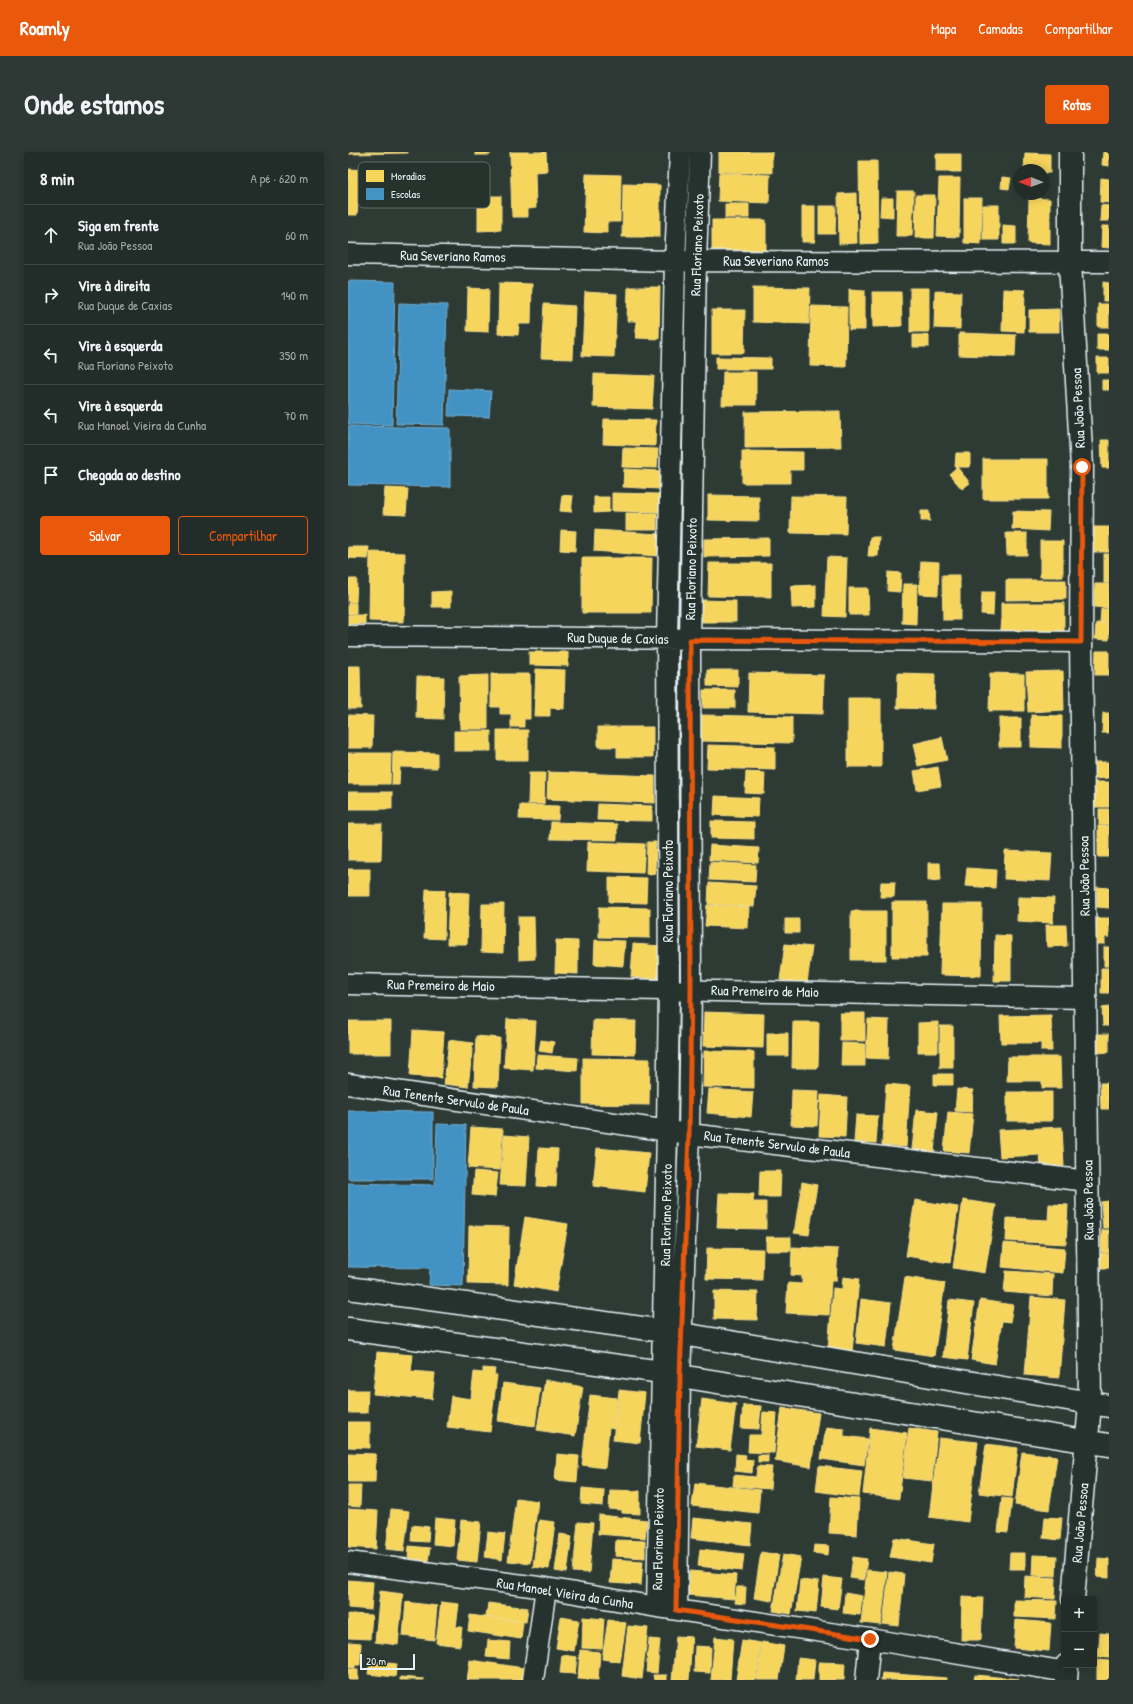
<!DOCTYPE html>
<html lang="pt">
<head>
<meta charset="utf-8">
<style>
  body { margin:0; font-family:"Patrick Hand",sans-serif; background:#2e3834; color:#f1f3f6 }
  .controls { position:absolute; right:12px; bottom:12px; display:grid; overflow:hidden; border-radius:4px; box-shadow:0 2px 10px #0003 }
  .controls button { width:36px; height:36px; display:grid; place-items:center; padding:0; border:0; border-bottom:1px solid #3f4845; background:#222c28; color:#f1f3f6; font:20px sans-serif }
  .compass { position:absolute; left:665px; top:12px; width:36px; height:36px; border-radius:50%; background:#222c28; box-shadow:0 2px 10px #0003; rotate:271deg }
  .scale { position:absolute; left:12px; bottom:10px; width:55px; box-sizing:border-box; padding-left:4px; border:2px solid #e8f1f8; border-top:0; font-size:11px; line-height:14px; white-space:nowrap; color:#e8f1f8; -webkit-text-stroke:3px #26332d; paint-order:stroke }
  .stop { position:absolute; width:12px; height:12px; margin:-9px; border:3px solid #ea580c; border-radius:50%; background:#fff }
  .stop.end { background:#ea580c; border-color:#fff; box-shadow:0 1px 4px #0008 }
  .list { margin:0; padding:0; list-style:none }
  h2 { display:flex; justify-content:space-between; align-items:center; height:52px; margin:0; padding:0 16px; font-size:17px }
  h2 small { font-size:13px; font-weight:400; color:#a2a7a8 }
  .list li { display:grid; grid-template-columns:26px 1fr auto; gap:12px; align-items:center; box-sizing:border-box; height:60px; padding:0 16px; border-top:1px solid #3f4845 }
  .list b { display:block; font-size:15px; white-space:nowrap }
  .list p { margin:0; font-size:13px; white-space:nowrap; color:#a2a7a8 }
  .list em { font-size:13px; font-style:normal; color:#a2a7a8 }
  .actions { display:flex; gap:8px; padding:12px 16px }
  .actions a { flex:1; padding:9px 0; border:1px solid #ea580c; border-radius:4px; text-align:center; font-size:14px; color:#ea580c }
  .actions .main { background:#ea580c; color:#fff }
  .icon { flex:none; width:22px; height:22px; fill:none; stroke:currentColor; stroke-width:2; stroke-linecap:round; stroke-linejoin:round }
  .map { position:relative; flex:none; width:761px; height:1528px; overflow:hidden; border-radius:4px }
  header { display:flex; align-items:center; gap:24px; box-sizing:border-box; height:56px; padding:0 20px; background:#ea580c; color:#fff }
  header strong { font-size:19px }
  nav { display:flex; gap:22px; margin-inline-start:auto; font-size:14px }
  .intro { display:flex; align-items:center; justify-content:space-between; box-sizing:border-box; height:96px; padding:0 24px }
  h1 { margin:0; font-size:28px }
  .button { padding:10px 18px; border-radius:4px; background:#ea580c; color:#fff; font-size:14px; font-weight:700 }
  main { display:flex; gap:24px; padding:0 24px }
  aside { flex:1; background:#222c28; border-radius:4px; box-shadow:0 2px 10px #0003 }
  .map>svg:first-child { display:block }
  .homes { fill:#f6d55c; stroke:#f2dd8b }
  .schools { fill:#4393c3; stroke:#74afd3 }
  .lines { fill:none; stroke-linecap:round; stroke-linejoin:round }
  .street-casing { stroke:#e8f1f8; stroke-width:23 }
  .secondary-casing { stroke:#e8f1f8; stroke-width:25 }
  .street { stroke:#26332d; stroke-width:20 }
  .secondary { stroke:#26332d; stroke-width:22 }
  .route { stroke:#ea580c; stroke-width:5 }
  .labels { text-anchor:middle; stroke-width:4; stroke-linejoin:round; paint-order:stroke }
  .street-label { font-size:14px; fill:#e8f1f8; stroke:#26332d }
  .key { fill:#26332d; stroke:#606c6a; stroke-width:1 }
  .key-label { font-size:11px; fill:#e8f1f8 }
</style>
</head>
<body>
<header>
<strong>Roamly</strong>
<nav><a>Mapa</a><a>Camadas</a><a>Compartilhar</a></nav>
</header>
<div class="intro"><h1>Onde estamos</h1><a class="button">Rotas</a></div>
<main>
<aside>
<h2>8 min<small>A pé · 620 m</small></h2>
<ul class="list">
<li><svg class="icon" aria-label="ahead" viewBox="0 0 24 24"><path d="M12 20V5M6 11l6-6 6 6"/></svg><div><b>Siga em frente</b><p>Rua João Pessoa</p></div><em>60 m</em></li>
<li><svg class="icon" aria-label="right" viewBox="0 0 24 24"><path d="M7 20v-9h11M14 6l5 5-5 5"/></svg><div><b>Vire à direita</b><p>Rua Duque de Caxias</p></div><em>140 m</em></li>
<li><svg class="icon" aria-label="left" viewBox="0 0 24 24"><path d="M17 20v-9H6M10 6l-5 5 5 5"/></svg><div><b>Vire à esquerda</b><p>Rua Floriano Peixoto</p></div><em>350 m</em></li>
<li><svg class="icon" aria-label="left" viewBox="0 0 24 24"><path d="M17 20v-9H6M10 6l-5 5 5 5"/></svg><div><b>Vire à esquerda</b><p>Rua Manoel Vieira da Cunha</p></div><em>70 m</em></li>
<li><svg class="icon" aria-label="arrive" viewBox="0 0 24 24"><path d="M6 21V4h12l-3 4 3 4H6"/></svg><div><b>Chegada ao destino</b></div></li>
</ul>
<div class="actions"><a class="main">Salvar</a><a>Compartilhar</a></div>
</aside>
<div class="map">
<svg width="761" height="1528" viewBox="0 0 761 1528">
  <rect width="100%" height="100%" fill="#2e3b35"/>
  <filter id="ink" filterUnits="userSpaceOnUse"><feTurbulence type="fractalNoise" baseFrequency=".025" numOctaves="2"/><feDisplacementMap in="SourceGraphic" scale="8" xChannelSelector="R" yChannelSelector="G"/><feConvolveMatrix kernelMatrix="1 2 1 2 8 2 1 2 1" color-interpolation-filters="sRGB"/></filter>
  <g filter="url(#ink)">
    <path class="homes" d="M0,0h60v1l-60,1z
      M127,0h15v3h-15z
      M162,0h36l1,19 -12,1 1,36 -8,1v8h-16z
      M371,0h53v21l-53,-1z
      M755,0h6v14l-7,-1z
      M677,1l25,1v19h-7v-3h-19z
      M588,2h25v18h-25z
      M511,9h18l1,82 -18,1z
      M0,17l58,3 -1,31 -47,-2 -1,14h-9z
      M371,21l51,2 -1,28 -51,-2z
      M238,22l35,1 -1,47h-13v11l-23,-1z
      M654,25l9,1 -2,11 -8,-1z
      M591,26h21l-1,59 -22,-1z
      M753,26l8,1v24l-9,-1z
      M275,32l37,1v52h-38z
      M130,34h10l1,10h12v34l-23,1z
      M549,39h17l-2,45h-16z
      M508,41l1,50 -18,1 -1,-50z
      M568,43h19l-1,43h-19z
      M533,46h12v19l-13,-1z
      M616,46h18l-1,46 -17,-1z
      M681,46l21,1v45l-22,-1z
      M377,52h24v14h-24z
      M635,53h16v35h-16z
      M753,53l8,1v15h-9z
      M454,54h13v36h-13z
      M471,54h17l-1,28h-16z
      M364,68h54v30h-54z
      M655,73l13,1v18h-13z
      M754,74h7v22l-8,-1z
      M755,130l6,1v18h-6z
      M151,131l33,1 -1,40h-12l-1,11 -20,-1z
      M280,135h32l-1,52 -23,-1v-17h-9z
      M405,135l57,1 -1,36 -56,-2z
      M120,136l21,1 -1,43 -21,-1z
      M562,136h19v44h-19z
      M501,137l16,1v40h-16z
      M655,137l22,1 -1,42 -22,-1z
      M587,139l26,1 -1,37 -26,-1z
      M237,140l32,2 -3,63 -32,-1z
      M524,140h29l1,34 -29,1z
      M196,152l31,2 -2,53 -32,-1z
      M750,152h11v23h-11z
      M463,154l36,1 -1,60 -36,-1z
      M711,157v23h-30v-22z
      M364,158h33l-1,43h-32z
      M611,181l57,2 -1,22 -56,-2z
      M749,182h12v16h-12z
      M565,183h16v12h-16z
      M368,205l55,1v11h-55z
      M749,206h12v15h-12z
      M375,220h33v33h-34z
      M246,222l60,2 -2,33 -59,-2z
      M754,228h7v10h-7z
      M492,259l1,36 -96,1v-36z
      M256,267l52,1 -1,26 -52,-2z
      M753,288h8v28h-7z
      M275,296l35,1 -1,19 -35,-1z
      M394,299l61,1v18h-13v13h-48z
      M608,301h14v14h-15z
      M635,307h65v40h-65z
      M609,315l13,16 -8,6 -13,-15z
      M276,317l36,2 -1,18 -36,-2z
      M37,336l23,1 -2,26 -23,-1z
      M264,341l47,1v18l-47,-1z
      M214,343l11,1 -2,16 -11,-1z
      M360,343l51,1v25l-51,-1z
      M443,344l56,1 -1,37 -56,-1z
      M246,345h15v15l-15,1z
      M573,359h8l1,10h-9z
      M665,359l36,1 -1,19 -36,-2z
      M278,361h31v17h-31z
      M746,375h15v25h-15z
      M213,378l15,1 -1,20 -15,-1z
      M247,378l64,4 -2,22 -63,-5z
      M658,381h21v22h-20z
      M522,385h9l-1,19h-10z
      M421,386v18l-65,1v-18z
      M692,389h23v36h-23z
      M0,395h21l-1,12 -20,-1z
      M22,400l35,1 -1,69 -35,-1z
      M756,402h5v29h-5z
      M479,405l20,1 -2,59 -21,-1z
      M234,406h70l-1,55h-69z
      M573,409l18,1 -1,33 -19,-1z
      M361,411h62v34l-63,-1z
      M540,420l13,1 -1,19 -13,-1z
      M594,423h18v45h-17z
      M0,427h9l-1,23h-8z
      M658,428h60v19l-60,1z
      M555,432h14l-1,40 -14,-1z
      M747,432h14v24l-15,-1z
      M468,433v22l-24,1 -1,-22z
      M501,436h19l1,27h-20z
      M103,439v16h-19v-15z
      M634,440h12l-1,23 -12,-1z
      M354,448l34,1v21h-34z
      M0,451h8v11h-8z
      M653,451h63v30h-63z
      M753,457h8v14h-9z
      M0,463h17v9h-17z
      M748,471l13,1v16l-14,-1z
      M748,499h13v24h-14z
      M181,500h39v14l-39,-1z
      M0,514h12l1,43h-13z
      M188,517l29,1 -1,39 -14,-1v8h-16z
      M359,518h31v17l-31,-1z
      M715,519l1,39 -36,2 -2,-40z
      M401,521l75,2 -1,39 -75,-2z
      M550,521l37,1 -1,35 -37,-1z
      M642,521l34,1v37h-35z
      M143,522h39v45h-6v8h-13v-13h-11v-7h-9z
      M140,523v54h-28l-1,-53z
      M69,524l27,1 -1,42 -27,-1z
      M355,538h32v18h-32z
      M500,546h33v69h-33z
      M755,561h6v20h-7z
      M0,563l25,1 -1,32h-24z
      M353,563l91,2v26l-91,-2z
      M683,563l31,1v32l-31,-1z
      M651,566h22v29h-22z
      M250,575h55v30h-36v-10h-19z
      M149,578h31v30h-31z
      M106,579h37v20h-37z
      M594,585l5,23 -29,6 -5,-22z
      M360,593l67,2v23l-68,-2z
      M45,600l44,1v15l-37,-1 -1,18h-7z
      M0,601h43l-1,31h-42z
      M747,610h14v16l-14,1z
      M590,615l3,19 -24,4 -3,-19z
      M200,620l107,4v27l-108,-4z
      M398,620l19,1 -1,21 -19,-1z
      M181,621h16l-1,31h-16z
      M743,630h18v25h-19z
      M0,640h44v17h-44z
      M367,644l44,2 -1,19 -44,-2z
      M250,652l54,2v15l-55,-1z
      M172,653l39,1 -1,14 -39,-1z
      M751,657h10v16h-10z
      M363,669l43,1v17l-43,-1z
      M203,670l66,2v16l-67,-1z
      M0,672h34l-1,36h-33z
      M750,674h11v31h-11z
      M240,690l57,2 -2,29 -56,-2z
      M299,690h9l-1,32h-9z
      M362,693l49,3 -1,15 -49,-3z
      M657,699l47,2 -2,28 -46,-2z
      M362,710l46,3 -1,17 -46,-2z
      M580,711h12l1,17 -13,1z
      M619,716l29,2 -1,18 -30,-2z
      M0,717h22v27h-22z
      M261,725l38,1 -1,25 -37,-1z
      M533,730h14l-1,15h-14z
      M361,731l47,3 -2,21 -46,-3z
      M749,735l12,1v20l-12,-1z
      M78,737l19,1 -1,49 -20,-1z
      M101,740l20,1 -2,51h-20z
      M670,745l36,1 -1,25 -36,-2z
      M544,750h35v55h-35z
      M134,752h22l-1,49 -22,-1z
      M594,752h40l-1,72 -41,-1z
      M359,753l42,2 -1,21 -43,-2z
      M251,755l51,1v30l-51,-1z
      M503,759h35v49h-35z
      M170,765h16l1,42 -16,1z
      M747,766h14v19h-4v7h-10z
      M437,767h14v14h-14z
      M698,773h20l1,21 -20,1z
      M647,783l16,1v45h-17z
      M208,788l22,1v33l-23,-1z
      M247,788l30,1 -2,25 -29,-2z
      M285,792l29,2 -2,33 -29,-2z
      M437,792l27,3 -5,36 -27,-3z
      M756,795h5v19h-5z
      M753,816h8v25h-8z
      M761,855v19h-6l-1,-18z
      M356,860l60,2 -1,34 -60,-2z
      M492,861h25v28h-25z
      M703,863l1,36h-11v-8h-40l-1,-27z
      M159,867l29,2 -3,49 -29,-2z
      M520,867l21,1 -1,39 -22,-1z
      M245,868l43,1 -1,34 -43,-1z
      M0,869h43v33h-43z
      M445,870h26l-1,46h-26z
      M590,870v30h-20v-29z
      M592,874h13v42h-13z
      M65,878l31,2 -3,46 -31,-2z
      M419,881h21v23h-21z
      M750,882h11v18l-11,1z
      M128,884l24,2 -2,49 -24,-1z
      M101,888l24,3 -5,44 -24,-3z
      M193,888l13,2 -2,11 -13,-2z
      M494,891l23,1v22h-24z
      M356,899l50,1v36l-51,-1z
      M189,903l41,3 -1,13 -41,-3z
      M660,905h52l1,31h-19v-7h-35z
      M235,906l67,1 -1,46 -66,-1z
      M586,922h19v11h-19z
      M752,931h9v26h-8z
      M538,932l24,2 -4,61 -24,-2z
      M361,937l44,3 -2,25 -44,-4z
      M609,937l16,1 -1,22 -17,-1z
      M444,938l27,1 -2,35 -26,-1z
      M659,940h45v29h-45z
      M473,943l26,2 -2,40 -26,-1z
      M568,958l22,2 -4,40 -22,-2z
      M600,960l25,2 -4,39 -25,-2z
      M508,963l22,1 -2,27 -22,-1z
      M123,975l32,2 -3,41 -32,-2z
      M714,975l2,39 -23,1 -1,-12 -40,2 -2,-27z
      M156,983l25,2 -3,49 -26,-1z
      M191,996l19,1 -2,38 -19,-1z
      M249,996l52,5 -4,39 -52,-6z
      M126,1019l24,2 -3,24 -23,-2z
      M412,1019h21l-1,26h-21z
      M454,1030l15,3 -8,50 -15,-2z
      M371,1041l35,1 -1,8h13v27l-49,-1z
      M567,1048l43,7 -8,56 -44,-7z
      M615,1048l33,5 -11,68 -32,-5z
      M761,1049v27h-6l-2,-26z
      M701,1052l19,1 -2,39 -60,-3 1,-23 41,2z
      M177,1065l43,7 -12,68 -42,-8z
      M121,1074l40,1 -1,58 -40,-1z
      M754,1078h7v23l-8,-1z
      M418,1085h25v14h-25z
      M656,1091l61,5 -2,25 -61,-6z
      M444,1095l46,2 -2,32h-5l-2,34 -43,-2 2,-30 14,1v-8l-11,-1z
      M359,1096l56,1 -1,31 -56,-1z
      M746,1101l15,1v14h-15z
      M658,1119l47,3 -1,22 -48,-4z
      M495,1125l16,2 -7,73 -24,-2 5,-62 9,1z
      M557,1125l40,6 -11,73 -40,-6z
      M366,1139l44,1 -1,28 -43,-1z
      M683,1145l34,3 -6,78 -34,-3z
      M513,1147l30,4 -5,44 -30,-4z
      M601,1148l25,3 -7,57 -24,-3z
      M632,1148l33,5 -3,17 -8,-1 -7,43 -24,-4z
      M29,1200l36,3 -2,16 24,2 -3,26 -59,-5z
      M135,1216l12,1 -1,6h3l-7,57 -43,-5 4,-31 20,3 3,-27 9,1z
      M197,1228l38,7 -8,49 -38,-6z
      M155,1231l37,5 -5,38 -37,-5z
      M0,1238h20l-1,23h-19z
      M271,1238l26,3 -5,50 -27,-3z
      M242,1243l27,3 -3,31 -5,-1 -4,40 -23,-3z
      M354,1247l34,5 -6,46 -34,-4z
      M395,1253l18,1 -2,23 -18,-1z
      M434,1256l37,5 -8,54 -36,-6z
      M415,1260l14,1 -3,40 -26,-1 1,-17h12z
      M0,1270h22v26l-22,-1z
      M478,1275l18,2v7l24,3 -4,26 -43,-6z
      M522,1276l37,5 -8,66 -36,-5z
      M561,1276l28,4 -5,49 -29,-3z
      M591,1286l39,4 -10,80 -39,-5z
      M638,1292l32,4 -6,49 -33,-4z
      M674,1300l35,4 -8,54 -34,-5z
      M0,1301l28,1 -1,28h-27z
      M209,1302l22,2 -2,26 -22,-2z
      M388,1302l10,1 -1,4 8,1 -1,13 -17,-2z
      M410,1303h10v7h-10z
      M409,1314l15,1 -2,22 -37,-3 1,-11 22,2z
      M471,1314l43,5 -3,26 -43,-6z
      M347,1331l65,7 -2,23 -66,-7z
      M0,1333h13l-1,22 -12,-1z
      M234,1336l22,2 -1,16 -22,-2z
      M262,1338l30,1v23l-18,-1v-3l-13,-1z
      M483,1345l28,2 -2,36 -28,-2z
      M168,1346l22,3 -8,62 -22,-2z
      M654,1346l10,1 -4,34 -10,-1z
      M0,1357l30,2 -2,38 -28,-2z
      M43,1357l18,2 -5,40 -18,-2z
      M251,1363l48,5 -2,18 -47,-4z
      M697,1365l17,1 -2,22 -17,-2z
      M87,1366l20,2 -2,26 -20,-2z
      M345,1366l59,6 -2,21 -59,-7z
      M113,1368l20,2 -4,40 -20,-2z
      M191,1368l16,2 -6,47 -16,-2z
      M230,1370l15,1 -4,50 -16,-1z
      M64,1373l17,2 -1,15 -17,-1z
      M140,1380l17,2 -3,26 -17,-3z
      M212,1382l12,2 -5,37 -12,-2z
      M546,1386l40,6 -3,19 -41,-6z
      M268,1388l29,1v17l-30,-2z
      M466,1393l15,1 -1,9 -15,-2z
      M61,1394l21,2 -2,13 -20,-3z
      M352,1397l44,5 -2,17 -44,-5z
      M413,1400l18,3 -7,46 -18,-3z
      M662,1401h15v16h-16z
      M435,1402l18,3 -10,57 -18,-3z
      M685,1403l24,1 -1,20 -24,-1z
      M505,1405l14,2 -3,21 -14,-2z
      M750,1406l11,1v19l-12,-1z
      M264,1407l31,2 -2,24 -31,-2z
      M519,1418l20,2 -6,53 -20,-2z
      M342,1419l46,4 -2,24 -46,-4z
      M541,1420l15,2 -5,52 -16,-2z
      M677,1424l31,2 -1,21 -31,-2z
      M476,1425l18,2 -4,30 -17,-2z
      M0,1428l25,2 -2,28 -23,-2z
      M452,1428l19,2 -3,31 -19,-2z
      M389,1435h9l-1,17 -10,-1z
      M32,1439l23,3 -5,51 -23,-3z
      M497,1441l17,3 -2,19 -17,-2z
      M614,1445l21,1 -2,42h-20z
      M666,1448l43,1 -1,18 -42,-2z
      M58,1450l31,4 -3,34 -31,-4z
      M93,1450l18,2 -3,23h6l-2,19 -24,-3z
      M140,1451l40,5 -2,14 -40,-5z
      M0,1462l24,1 -2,24 -22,-1z
      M122,1463l53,7 -2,17 -53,-8z
      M213,1465l18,3 -5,31 -18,-3z
      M235,1465l21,2 -2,30 -20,-1z
      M260,1468l18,3 -6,39 -18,-3z
      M668,1468l35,3 -2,28 -35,-3z
      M280,1474l20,2 -6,51 -20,-3z
      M752,1481l9,1v24l-11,-1z
      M328,1484l16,1 -3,43h-17z
      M367,1485l18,2 -3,41h-19z
      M301,1487l11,1 -3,33 -11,-1z
      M140,1488l22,2 -1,17 -23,-2z
      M394,1488l19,3 -5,37h-20z
      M0,1490l13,1 -1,22h-5v3l-7,-1z
      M414,1490l22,4 -5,34h-22z
      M347,1494l16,1 -1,26 -16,-1z
      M232,1498l20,2 -2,28 -20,-1z
      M214,1503l15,2 -2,17 -15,-1z
      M450,1506l17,2 -2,20h-17z
      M122,1508l54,8 -2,12h-55z
      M749,1508l12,1v19h-12z
      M22,1509l27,3 -2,13 -27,-3z
      M471,1510l26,1 -1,17h-25z
      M0,1517h10v11h-10z
      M534,1521l65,5v2h-66z
      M305,1523h14v5h-13z
      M627,1523l44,4 -1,1h-44z
      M52,1525l24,2v1h-24z"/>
    <path class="schools" d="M0,129l47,1 -3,143 -44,-1z
      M51,151l48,2 -3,120 -48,-1z
      M101,237l42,2 -2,26 -41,-1z
      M0,274l102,2v59l-102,-2z
      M0,959l85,1v67h-85z
      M89,972l29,1 -3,161 -34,-1 1,-17 -82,-1v-84l87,2z"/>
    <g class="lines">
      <defs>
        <path id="street" d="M0,102l327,7 434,1
          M0,484l733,6
          M0,832l738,14
          M0,932l341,50 399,47
          M0,1410l198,26 111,19 213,32 197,33
          M309,1455l10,-477 2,-140 -2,-351 8,-378 5,-109
          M329,1458l3,-234 9,-242 2,-144 -1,-350 6,-379 4,-109
          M185,1528l13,-92
          M518,1528l4,-41"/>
        <path id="secondary" d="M722,0v110l12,205 -1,175 9,762 -17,195
          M0,1136l316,43 445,75
          M0,1177l314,43 18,4 429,69
          M718,1528l1,-15"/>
      </defs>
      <use href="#street" class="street-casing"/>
      <use href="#secondary" class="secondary-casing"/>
      <use href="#street" class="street"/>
      <use href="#secondary" class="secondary"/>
    </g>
  </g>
  <g class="lines" filter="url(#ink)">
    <path class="route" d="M522,1487l-194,-29 4,-234 9,-242 2,-144 -1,-350 391,2 1,-175"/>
  </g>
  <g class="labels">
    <g class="street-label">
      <text transform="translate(349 93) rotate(-88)" y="5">Rua Floriano Peixoto</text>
      <text transform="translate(105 104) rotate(1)" y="5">Rua Severiano Ramos</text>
      <text x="428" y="114">Rua Severiano Ramos</text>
      <text transform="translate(730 256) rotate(-93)" y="5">Rua João Pessoa</text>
      <text transform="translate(343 417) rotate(-89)" y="5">Rua Floriano Peixoto</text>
      <text transform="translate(270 486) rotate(1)" y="5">Rua Duque de Caxias</text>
      <text transform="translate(736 724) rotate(-91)" y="5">Rua João Pessoa</text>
      <text transform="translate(320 739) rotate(-90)" y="5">Rua Floriano Peixoto</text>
      <text transform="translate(93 833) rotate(1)" y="5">Rua Premeiro de Maio</text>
      <text transform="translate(417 839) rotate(1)" y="5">Rua Premeiro de Maio</text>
      <text transform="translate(108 948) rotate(8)" y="5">Rua Tenente Servulo de Paula</text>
      <text transform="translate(429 992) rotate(7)" y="5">Rua Tenente Servulo de Paula</text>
      <text transform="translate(740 1048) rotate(-91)" y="5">Rua João Pessoa</text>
      <text transform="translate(318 1063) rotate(-89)" y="5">Rua Floriano Peixoto</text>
      <text transform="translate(732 1371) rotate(-85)" y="5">Rua João Pessoa</text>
      <text transform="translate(310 1387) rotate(-89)" y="5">Rua Floriano Peixoto</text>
      <text transform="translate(217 1441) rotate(9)" y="5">Rua Manoel Vieira da Cunha</text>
    </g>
  </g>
  <rect x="10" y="10" width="132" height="46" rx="6" class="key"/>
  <rect x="18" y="18" width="18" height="12" fill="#f6d55c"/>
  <rect x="18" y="36" width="18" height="12" fill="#4393c3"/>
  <g class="key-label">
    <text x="43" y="28">Moradias</text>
    <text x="43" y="46">Escolas</text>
  </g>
</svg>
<div class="controls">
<button>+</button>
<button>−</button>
</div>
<svg class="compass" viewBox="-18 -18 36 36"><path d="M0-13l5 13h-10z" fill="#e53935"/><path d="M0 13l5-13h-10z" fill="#a2a7a8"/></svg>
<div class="scale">20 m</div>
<div class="stop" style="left:734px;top:315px"></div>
<div class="stop end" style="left:522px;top:1487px"></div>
</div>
</main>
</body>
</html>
